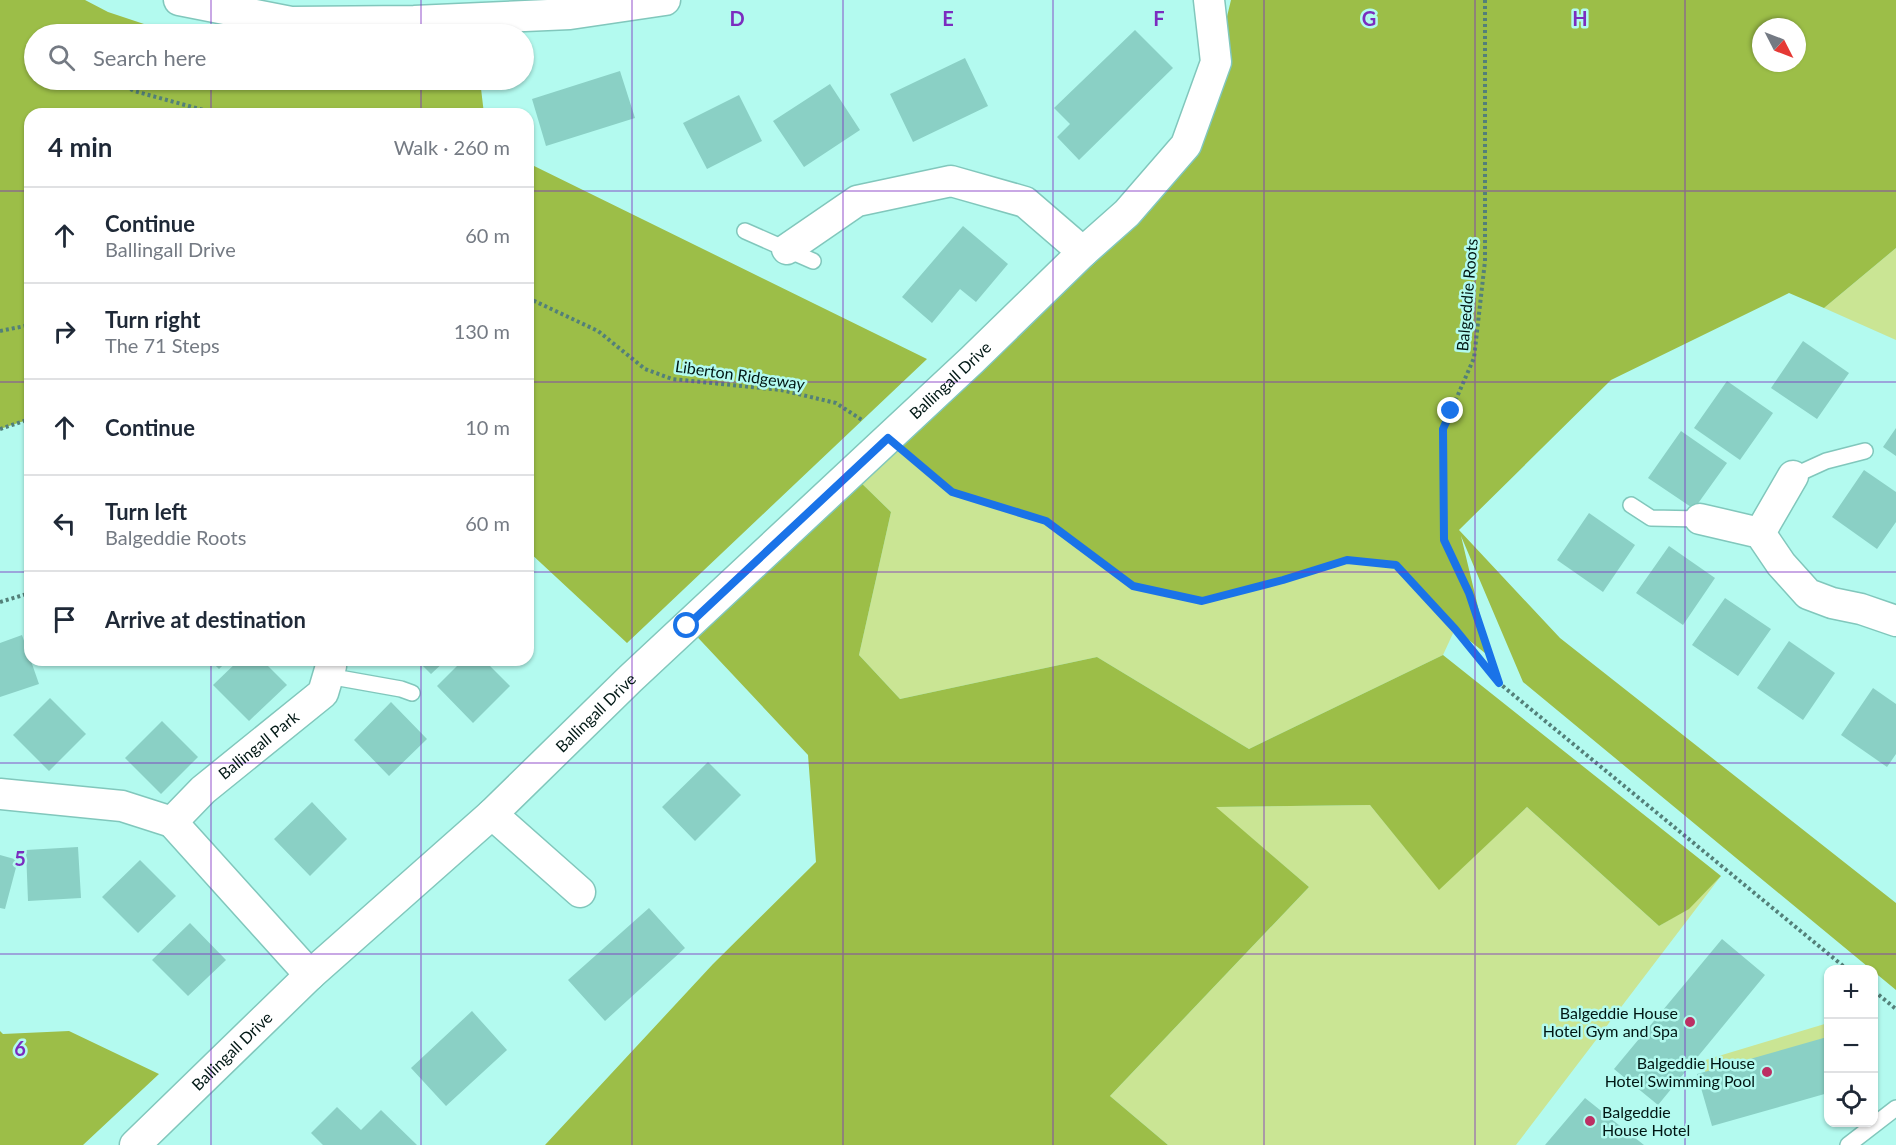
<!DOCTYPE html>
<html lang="en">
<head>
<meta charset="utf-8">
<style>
  body { margin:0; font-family:Lato,sans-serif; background:#f2f2f3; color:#1f2937 }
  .controls { position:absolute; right:18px; bottom:18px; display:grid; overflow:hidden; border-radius:12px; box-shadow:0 2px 4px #0004 }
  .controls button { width:54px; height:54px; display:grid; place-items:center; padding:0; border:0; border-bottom:2px solid #e0e1e3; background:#fff; color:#1f2937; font:30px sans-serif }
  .compass { position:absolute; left:1752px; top:18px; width:54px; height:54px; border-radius:50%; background:#fff; box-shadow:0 2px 4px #0004; rotate:132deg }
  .stop { position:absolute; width:18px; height:18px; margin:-14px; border:4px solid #1a73e8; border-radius:50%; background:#fff }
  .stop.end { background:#1a73e8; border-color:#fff; box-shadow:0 2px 6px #0008 }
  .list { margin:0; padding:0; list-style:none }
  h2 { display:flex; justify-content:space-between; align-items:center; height:78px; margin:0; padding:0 24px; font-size:26px }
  h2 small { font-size:20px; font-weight:400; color:#747a83 }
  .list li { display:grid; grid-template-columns:39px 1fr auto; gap:18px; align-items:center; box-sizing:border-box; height:96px; padding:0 24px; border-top:2px solid #e0e1e3 }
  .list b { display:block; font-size:22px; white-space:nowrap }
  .list p { margin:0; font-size:20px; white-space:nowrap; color:#747a83 }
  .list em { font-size:20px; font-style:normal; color:#747a83 }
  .icon { flex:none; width:33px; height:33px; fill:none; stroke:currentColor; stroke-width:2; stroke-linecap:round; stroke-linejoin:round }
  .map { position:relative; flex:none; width:1896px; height:1145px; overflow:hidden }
  .search { position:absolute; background:#fff; box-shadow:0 2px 4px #0004; left:24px; top:24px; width:510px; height:66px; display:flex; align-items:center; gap:15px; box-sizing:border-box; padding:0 21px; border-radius:33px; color:#747a83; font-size:22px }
  .panel { position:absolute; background:#fff; box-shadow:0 2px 4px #0004; left:24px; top:108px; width:510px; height:558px; border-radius:18px }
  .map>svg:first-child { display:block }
  .green { fill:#cae594 }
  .forest { fill:#9cbe48; fill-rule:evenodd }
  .building { fill:#8ad0c5 }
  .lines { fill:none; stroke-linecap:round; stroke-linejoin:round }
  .lane-casing { stroke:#81c7bc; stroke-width:18 }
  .street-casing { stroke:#81c7bc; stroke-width:33 }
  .path { stroke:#538079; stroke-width:4; stroke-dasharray:3 3; stroke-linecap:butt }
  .lane { stroke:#fff; stroke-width:15 }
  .street { stroke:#fff; stroke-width:30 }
  .route { stroke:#1a73e8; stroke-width:8 }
  .grid { fill:none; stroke:#7b2cbf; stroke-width:1.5; stroke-opacity:0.55 }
  .poi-dot { fill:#bc2f63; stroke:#b3faef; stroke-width:2 }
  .labels { text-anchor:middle; stroke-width:5; stroke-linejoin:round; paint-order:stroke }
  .street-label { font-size:16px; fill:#001714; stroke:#b3faef }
  .poi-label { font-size:16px; fill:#001714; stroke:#b3faef; text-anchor:end }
  .grid-label { font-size:20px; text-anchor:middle; font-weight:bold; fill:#7b2cbf; stroke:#b3faef; stroke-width:5; stroke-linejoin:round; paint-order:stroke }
</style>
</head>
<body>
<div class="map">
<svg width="1896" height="1145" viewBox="0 0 1896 1145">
  <rect width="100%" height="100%" fill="#b3faef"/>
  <path class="green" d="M1896,248v92l-72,-32z
    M888,438l64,54 93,29 88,65 150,-5 64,-21 49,5 59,64 -12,26 -194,94 -152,-92 -197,42 -41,-44 32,-143 -40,-39z
    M1370,805l69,84 88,-82 132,119 30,-18 32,-32 -205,269h-348l-58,-49 199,-209 -94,-80z
    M1828,1023v59l-110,33 -16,-54z"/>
  <path class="forest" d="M0,0h85l23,12 66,22h-140v46h446l4,34h-454v305l-30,10z
    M1231,0h665v248l-72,60 -35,-15 -178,87 -152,150 101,108 336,265v87l-373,-308 -62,-146 29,121 -35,-28 -59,-64 -49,-5 -64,21 -81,20 -69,-15 -87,-65 -94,-29 -64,-54 298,-293 30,-83zM1761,27h36v36h-36z
    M528,163l399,196 -300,284 -99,-92z
    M851,473l40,39 -32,143 41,44 197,-42 152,92 194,-94 278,221 -32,33 -30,17 -132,-119 -88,83 -69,-85 -154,2 93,80 -199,209 58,49h-623l168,-181 103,-102 -8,-107 -121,-129z
    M0,1031l3,3 66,-3 90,43 -76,71h-83z"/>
  <path class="building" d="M1135,30l38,38 -94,92 -22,-23 13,-13 -16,-16z
    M965,58l23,48 -75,36 -23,-48z
    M620,71l15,47 -89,28 -14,-47z
    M830,84l30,46 -56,37 -31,-46z
    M739,95l23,46 -55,28 -24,-46z
    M963,226l45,38 -32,38 -16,-13 -28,34 -30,-26z
    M1803,341l46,32 -32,46 -46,-31z
    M1727,381l46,32 -33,47 -46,-32z
    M1896,428v28l-13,-9z
    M1681,431l46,32 -33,46 -46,-31z
    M1864,470l32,22v30l-19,27 -45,-32z
    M1589,513l46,32 -32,47 -46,-32z
    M1669,546l46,32 -32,47 -47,-32z
    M1725,598l46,31 -33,47 -46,-31z
    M22,635l17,49 -39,13v-54z
    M1789,641l46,32 -32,47 -46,-32z
    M210,660h18l-9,9z
    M239,660h23l25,25 -38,36 -36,-36z
    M417,660h29l-15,14z
    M463,660h21l26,26 -37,37 -36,-37z
    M1873,688l23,16v50l-9,13 -46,-32z
    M50,698l36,36 -37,37 -36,-36z
    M391,702l36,37 -38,37 -35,-36z
    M162,721l36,36 -37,37 -36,-36z
    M708,762l33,33 -46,46 -33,-34z
    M312,802l35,37 -37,37 -36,-37z
    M78,847l3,51 -53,3 -2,-51z
    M0,855l18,5 -13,49 -5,-1z
    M140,860l36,36 -38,37 -36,-36z
    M649,908l36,40 -80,73 -37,-41z
    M190,923l36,37 -38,36 -36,-36z
    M1722,939l43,36 -107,130 -44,-36z
    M472,1011l35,39 -61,56 -35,-38z
    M1827,1037l1,56 -116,33 -15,-52z
    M1585,1098l59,47h-99z
    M337,1107l24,23 20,-20 36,35h-94l-12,-12z"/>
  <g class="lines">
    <defs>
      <path id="lane" d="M745,231l68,30
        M1793,476l33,-15 39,-10
        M1631,505l20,13 49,1
        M328,676l73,13 11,4
        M1848,1145l48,-37"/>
      <g id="street">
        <path d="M179,0l112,22 123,-1 156,-7 95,-14"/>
        <path d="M787,249l70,-48 94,-20 74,21 58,50"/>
        <path d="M1700,519l60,14 21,31 27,30 24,9 29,6 35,12"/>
        <path d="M1760,533l33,-57"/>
        <path id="s1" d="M0,794l122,12 50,16 31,-32 120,-97 8,-27 -2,-6"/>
        <path d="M492,814l88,78"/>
        <path d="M172,822l138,153"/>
        <path id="s2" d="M135,1145l175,-170 182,-161 138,-135 342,-319 111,-108 44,-39 59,-68 30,-83 -7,-62"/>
      </g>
    </defs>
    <use href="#lane" class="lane-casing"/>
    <use href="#street" class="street-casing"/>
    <path class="path" d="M1485,0v261l-11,97 -31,71 1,111 25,53 29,87
      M115,80l19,11 84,23
      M528,298l70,33 47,38 27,10 109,11 55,13 26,17
      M0,331l30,-6
      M0,429l30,-10
      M913,459l39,33 94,29 87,65 69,15 81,-20 64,-21 49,5 59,64 44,54 349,287
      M0,602l30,-9
      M1874,991l22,18"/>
    <use href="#lane" class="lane"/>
    <use href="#street" class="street"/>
  </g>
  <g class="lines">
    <path class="route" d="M687,626l201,-188 64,54 94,29 87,65 69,15 81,-21 64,-20 49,5 59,64 44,54 -30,-90 -25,-53 -1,-111 8,-18"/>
  </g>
  <path class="grid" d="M211,0v34M421,0v34M632,0v1145M843,0v1145M1053,0v1145M1264,0v1145M1475,0v1145M1685,0v1145M211,80v34M421,80v34M0,191h30M528,191h1368M0,382h30M528,382h1368M0,572h30M528,572h1368M211,660v485M421,660v485M0,763h1896M0,954h1896"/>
  <g class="poi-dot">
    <circle cx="1690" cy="1022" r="6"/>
    <circle cx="1767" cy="1072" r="6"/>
    <circle cx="1590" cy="1121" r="6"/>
  </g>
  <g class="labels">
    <g class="street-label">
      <text transform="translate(1467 295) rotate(-85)" y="6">Balgeddie Roots</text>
      <text transform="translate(740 375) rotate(8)" y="6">Liberton Ridgeway</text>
      <text dy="6" stroke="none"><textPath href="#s2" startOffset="1118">Ballingall Drive</textPath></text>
      <text dy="6" stroke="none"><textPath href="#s2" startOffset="632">Ballingall Drive</textPath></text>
      <text dy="6" stroke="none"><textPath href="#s1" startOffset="291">Ballingall Park</textPath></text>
      <text dy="6" stroke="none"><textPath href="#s2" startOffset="135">Ballingall Drive</textPath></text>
    </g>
    <g class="poi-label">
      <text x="1678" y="1019">Balgeddie House<tspan x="1678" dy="18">Hotel Gym and Spa</tspan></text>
      <text x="1755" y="1069">Balgeddie House<tspan x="1755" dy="18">Hotel Swimming Pool</tspan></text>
      <text x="1602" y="1118" text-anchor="start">Balgeddie<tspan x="1602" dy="18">House Hotel</tspan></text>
    </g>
  </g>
  <g class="grid-label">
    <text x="737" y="26">D</text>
    <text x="948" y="26">E</text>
    <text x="1159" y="26">F</text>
    <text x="1369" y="26">G</text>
    <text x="1580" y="26">H</text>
    <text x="20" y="866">5</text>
    <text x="20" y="1056">6</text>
  </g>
</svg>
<div class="controls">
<button>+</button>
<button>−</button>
<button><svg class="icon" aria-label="locate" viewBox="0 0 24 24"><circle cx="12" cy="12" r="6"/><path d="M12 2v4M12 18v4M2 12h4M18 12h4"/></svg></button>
</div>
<svg class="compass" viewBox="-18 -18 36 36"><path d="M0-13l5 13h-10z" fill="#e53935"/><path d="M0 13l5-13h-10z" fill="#747a83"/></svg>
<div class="stop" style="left:687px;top:626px"></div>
<div class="stop end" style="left:1451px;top:411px"></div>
<div class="search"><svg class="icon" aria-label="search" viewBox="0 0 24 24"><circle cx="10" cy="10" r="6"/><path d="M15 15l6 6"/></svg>Search here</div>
<section class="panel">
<h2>4 min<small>Walk · 260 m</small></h2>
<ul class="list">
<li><svg class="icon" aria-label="ahead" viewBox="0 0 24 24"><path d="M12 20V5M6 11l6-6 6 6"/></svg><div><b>Continue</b><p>Ballingall Drive</p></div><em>60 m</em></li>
<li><svg class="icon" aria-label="right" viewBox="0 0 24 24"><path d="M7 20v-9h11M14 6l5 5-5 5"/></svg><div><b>Turn right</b><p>The 71 Steps</p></div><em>130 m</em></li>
<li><svg class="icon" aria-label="ahead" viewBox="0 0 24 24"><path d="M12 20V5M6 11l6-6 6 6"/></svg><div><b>Continue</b></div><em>10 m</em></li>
<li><svg class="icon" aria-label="left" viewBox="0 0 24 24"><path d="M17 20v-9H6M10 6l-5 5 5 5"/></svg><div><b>Turn left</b><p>Balgeddie Roots</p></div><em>60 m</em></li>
<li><svg class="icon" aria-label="arrive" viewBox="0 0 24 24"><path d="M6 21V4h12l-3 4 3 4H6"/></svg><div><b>Arrive at destination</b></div></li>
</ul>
</section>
</div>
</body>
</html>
